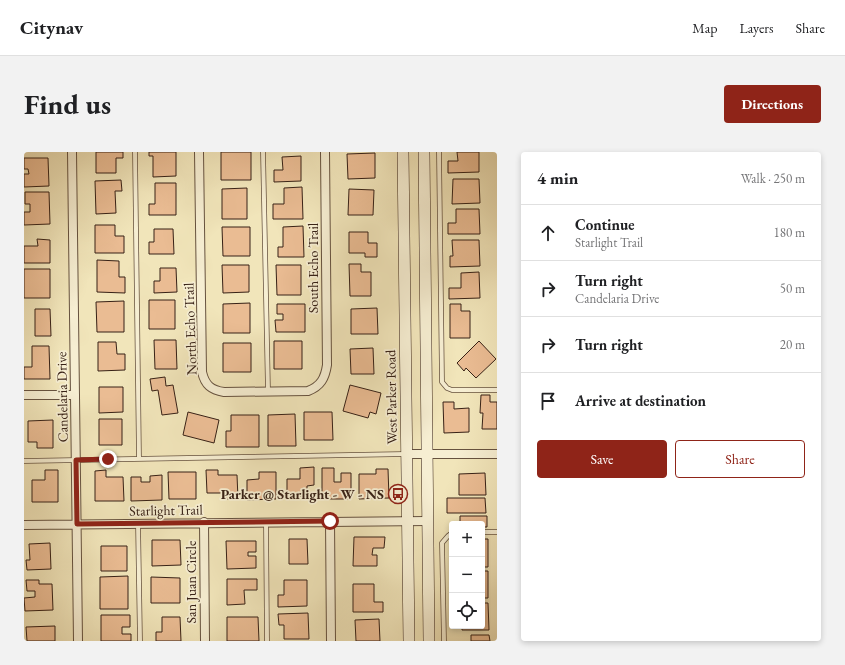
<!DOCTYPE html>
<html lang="en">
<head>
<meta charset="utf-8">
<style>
  body { margin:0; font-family:"EB Garamond",serif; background:#f2f2f2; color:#202124 }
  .controls { position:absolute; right:12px; bottom:12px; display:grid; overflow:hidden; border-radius:4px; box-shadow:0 2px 6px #0003 }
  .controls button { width:36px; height:36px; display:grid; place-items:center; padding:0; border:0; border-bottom:1px solid #e0e0e0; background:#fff; color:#202124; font:20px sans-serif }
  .stop { position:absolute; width:12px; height:12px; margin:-9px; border:3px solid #8f2418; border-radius:50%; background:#fff }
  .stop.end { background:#8f2418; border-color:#fff; box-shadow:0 1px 4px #0008 }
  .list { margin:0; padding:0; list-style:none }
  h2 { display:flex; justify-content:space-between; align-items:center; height:52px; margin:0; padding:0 16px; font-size:17px }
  h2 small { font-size:13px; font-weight:400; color:#757577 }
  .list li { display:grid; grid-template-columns:26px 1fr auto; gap:12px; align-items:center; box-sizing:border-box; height:56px; padding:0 16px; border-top:1px solid #e0e0e0 }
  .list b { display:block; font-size:15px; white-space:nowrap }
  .list p { margin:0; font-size:13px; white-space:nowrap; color:#757577 }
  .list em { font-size:13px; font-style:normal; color:#757577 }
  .actions { display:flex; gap:8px; padding:12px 16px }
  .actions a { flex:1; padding:9px 0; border:1px solid #8f2418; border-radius:4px; text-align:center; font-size:14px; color:#8f2418 }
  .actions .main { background:#8f2418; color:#fff }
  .icon { flex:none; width:22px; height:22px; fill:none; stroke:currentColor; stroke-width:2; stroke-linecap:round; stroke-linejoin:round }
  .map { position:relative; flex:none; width:473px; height:489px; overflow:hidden; border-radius:4px }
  header { display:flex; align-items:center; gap:24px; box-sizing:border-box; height:56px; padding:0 20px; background:#fff; border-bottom:1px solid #e0e0e0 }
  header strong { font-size:19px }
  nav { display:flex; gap:22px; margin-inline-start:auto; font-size:14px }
  .intro { display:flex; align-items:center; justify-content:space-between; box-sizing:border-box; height:96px; padding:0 24px }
  h1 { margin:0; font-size:28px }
  .button { padding:10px 18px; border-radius:4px; background:#8f2418; color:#fff; font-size:14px; font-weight:700 }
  main { display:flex; gap:24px; padding:0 24px }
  aside { flex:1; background:#fff; border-radius:4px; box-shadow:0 2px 6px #0003 }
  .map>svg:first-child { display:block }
  .building { fill:#eabc93; stroke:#372116 }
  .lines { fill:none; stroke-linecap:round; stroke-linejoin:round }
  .lane-casing { stroke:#66523f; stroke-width:5.5 }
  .street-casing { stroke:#66523f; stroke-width:10 }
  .secondary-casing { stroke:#372116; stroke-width:12 }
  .lane { stroke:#f6eed2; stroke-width:4 }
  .street { stroke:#f6eed2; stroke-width:8 }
  .secondary { stroke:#f6eed2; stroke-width:11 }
  .route { stroke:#8f2418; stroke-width:5 }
  .labels { text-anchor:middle; stroke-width:3.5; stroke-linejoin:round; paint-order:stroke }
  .street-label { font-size:14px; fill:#372116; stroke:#f6eed2 }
  .poi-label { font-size:14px; font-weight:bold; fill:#372116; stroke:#f6eed2; text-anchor:end }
</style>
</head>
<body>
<header>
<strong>Citynav</strong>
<nav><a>Map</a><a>Layers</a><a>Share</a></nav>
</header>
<div class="intro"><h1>Find us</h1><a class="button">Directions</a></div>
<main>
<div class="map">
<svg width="473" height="489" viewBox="0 0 473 489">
  <rect width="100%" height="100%" fill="#f1e5ba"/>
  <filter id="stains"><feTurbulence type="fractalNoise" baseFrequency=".005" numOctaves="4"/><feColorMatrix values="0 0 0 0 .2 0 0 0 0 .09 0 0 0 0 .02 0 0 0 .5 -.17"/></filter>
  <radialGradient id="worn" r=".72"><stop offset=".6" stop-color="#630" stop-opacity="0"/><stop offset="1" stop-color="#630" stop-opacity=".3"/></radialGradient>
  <path class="building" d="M72,0h27v6h-7v15h-20z
    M125,0h27v24l-23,1v-21h-4z
    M197,0h30v28h-30z
    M433,0h22v20l-31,1v-12h10z
    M351,1v25l-27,1 -1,-25z
    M277,4v25l-27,1v-12h9l-1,-13z
    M0,6h24l1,28 -25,1v-13h5l-1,-5h-4z
    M429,27h26l1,24 -28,1z
    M97,28l1,11h-7l1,22 -20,1 -1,-33z
    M131,31h21v32h-27v-11h6z
    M278,35l1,32h-30v-15h11v-16z
    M223,36v31h-25v-30z
    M325,37l25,1 -1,25h-25z
    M1,40h24l1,32 -26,1v-13h6v-8h-5z
    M432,57h23l1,25h-32v-11h8z
    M71,73h20v11h9v17h-29z
    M279,74l1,31h-26v-10h5v-20z
    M198,75h28v29h-27z
    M130,77h19l1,25h-25v-12h5z
    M325,80h19v11h9v14h-12v-4h-16z
    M13,87l13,1v23h-26v-17h14z
    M428,88h27l1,26 -30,1v-11h3z
    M73,108l22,1v16h6v16l-28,-1z
    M325,112h12v8h10v24h-21z
    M198,113h27v27l-26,1z
    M252,113h25v30h-24z
    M136,116h16l1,24 -23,1v-12h6z
    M0,117h26v29h-26z
    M455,120l1,26 -31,1v-11h12v-15z
    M125,148h26v29h-26z
    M100,149v31h-27l-1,-30z
    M226,151v30h-27v-29z
    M253,152h28v28h-29l-1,-12h8v-6h-6z
    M426,152h11v7h9v27h-20z
    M353,156l1,26h-27v-25z
    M11,157h15l1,27h-16z
    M130,188h22l1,29h-22z
    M250,189h28v28h-28z
    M455,189l17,18 -20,19 -10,-10 -2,3 -7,-8z
    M74,190h18l1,12h8v16l-27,1z
    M199,191h28v29h-28z
    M8,194h17l1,33h-26v-12h8z
    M349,196l1,26h-23l-1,-25z
    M141,225l1,9 7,-1 5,28 -16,2 -4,-25 -6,1 -2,-12z
    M326,233l31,8 -5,21 -6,-2 -2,6 -25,-7z
    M75,235h24v25l-24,1z
    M457,243h9v7h7v27h-15l1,-16h-3z
    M419,250h11v7l15,-1v24l-25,1z
    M164,260l31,8 -5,23 -31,-8z
    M280,260h28l1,28h-29z
    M271,262l1,32h-28v-31z
    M207,263h28v32h-33v-16h5z
    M75,267h23v26h-23z
    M29,268v28h-16v-6h-9v-21z
    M290,315v18l-7,1v10l-20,1v-18h13v-11z
    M298,316h12v14h7v-9h10v26h-29z
    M352,317h12l1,29 -30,1v-25h17z
    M21,318h13v32h-26v-22h13z
    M82,318v7h17l1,24h-29v-30z
    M182,318h12v5h19l1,24h-12v-6h-19z
    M144,320h28v27h-27z
    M235,320h17v27l-29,1v-20l12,-1z
    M461,321l1,22h-27v-21z
    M138,323v25l-31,1v-24h10v5h9v-6z
    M423,346h38l1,15h-39z
    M436,364h27v11h-5v-3h-22z
    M330,385h31l-1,11h-11l-1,7h5v11h-24z
    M265,387h18l1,25h-19z
    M458,387h6v28h-6z
    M128,388h28l1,25 -29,1z
    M202,389h30v11h-8v4h8v12l-29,1z
    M26,391l1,26 -24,1 -1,-10h4l-1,-16z
    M77,394h26v25h-26z
    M458,419h6v27h-6z
    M104,424v33h-28v-32z
    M127,425l29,1v25h-29z
    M203,427h30v11h-13l1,14 -18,1z
    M2,428h13v4h13l1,26 -28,1 -1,-13 11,-1v-6h-8z
    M260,428h23v26l-29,1v-12h6z
    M329,432h21v18h9v10h-30z
    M458,451h6l1,27h-27v-4h20z
    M284,461l1,26h-25v-14h-5l-1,-11z
    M77,463h29v12h-8v7h9v7h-30z
    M138,465h18l1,24h-25v-9h6z
    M203,465h31l1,24h-32z
    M355,467l1,22h-24l-1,-21z
    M31,474v15h-28l-1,-14z
    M447,483h18l1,6h-19z"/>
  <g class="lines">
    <defs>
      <path id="lane" d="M111,0l4,307
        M239,0l5,239
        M415,0l3,230 5,6 5,2h45
        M0,309l382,-7
        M242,370l1,119
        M114,371l2,118
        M458,380h15
        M420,489l-2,-98 6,-7 4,-3"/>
      <path id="street" d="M48,0l6,489
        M175,0l3,220c3,13 9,18 22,20l84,-1c13,-5 17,-13 19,-26l-2,-213
        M0,243h51
        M383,302h90
        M306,369l1,120
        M180,370l1,119
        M0,373l403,-4"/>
      <path id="secondary" d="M379,0l6,489
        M400,0l5,489"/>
    </defs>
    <use href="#lane" class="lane-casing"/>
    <use href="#street" class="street-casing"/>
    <use href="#secondary" class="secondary-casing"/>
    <use href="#lane" class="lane"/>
    <use href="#street" class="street"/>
    <use href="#secondary" class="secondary"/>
  </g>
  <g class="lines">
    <path class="route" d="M84,307l-32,1 1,64 253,-3"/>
  </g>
  <defs>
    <symbol id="bus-ring" viewBox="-11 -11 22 22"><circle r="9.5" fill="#f6eed2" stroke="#8f2418" stroke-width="1.5"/><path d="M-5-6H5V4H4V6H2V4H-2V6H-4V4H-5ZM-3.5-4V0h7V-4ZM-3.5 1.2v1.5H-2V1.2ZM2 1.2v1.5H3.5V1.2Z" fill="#8f2418"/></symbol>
  </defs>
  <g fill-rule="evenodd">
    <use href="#bus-ring" x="363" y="331" width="22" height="22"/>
  </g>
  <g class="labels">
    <g class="street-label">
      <text transform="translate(289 116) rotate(-90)" y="5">South Echo Trail</text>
      <text transform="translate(166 177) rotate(-92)" y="5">North Echo Trail</text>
      <text transform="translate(38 245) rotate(-91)" y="5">Candelaria Drive</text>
      <text transform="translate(367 245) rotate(-91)" y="5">West Parker Road</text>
      <text transform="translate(142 358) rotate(-1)" y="5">Starlight Trail</text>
      <text transform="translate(167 430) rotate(-90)" y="5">San Juan Circle</text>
    </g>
    <g class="poi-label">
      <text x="360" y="347">Parker @ Starlight - W - NS</text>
    </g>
  </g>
  <rect width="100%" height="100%" filter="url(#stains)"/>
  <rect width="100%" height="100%" fill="url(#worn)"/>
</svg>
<div class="controls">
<button>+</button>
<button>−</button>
<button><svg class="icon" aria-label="locate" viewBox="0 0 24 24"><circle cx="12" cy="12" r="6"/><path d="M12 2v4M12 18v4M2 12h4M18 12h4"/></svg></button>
</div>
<div class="stop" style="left:306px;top:369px"></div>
<div class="stop end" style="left:84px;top:307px"></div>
</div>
<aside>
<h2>4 min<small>Walk · 250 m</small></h2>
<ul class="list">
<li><svg class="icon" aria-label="ahead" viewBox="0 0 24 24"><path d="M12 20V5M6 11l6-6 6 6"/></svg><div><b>Continue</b><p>Starlight Trail</p></div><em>180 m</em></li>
<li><svg class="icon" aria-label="right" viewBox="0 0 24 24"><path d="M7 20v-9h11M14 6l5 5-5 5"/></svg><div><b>Turn right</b><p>Candelaria Drive</p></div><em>50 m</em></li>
<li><svg class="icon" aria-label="right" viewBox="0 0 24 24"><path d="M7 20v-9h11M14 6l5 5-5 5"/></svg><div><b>Turn right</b></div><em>20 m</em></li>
<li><svg class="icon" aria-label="arrive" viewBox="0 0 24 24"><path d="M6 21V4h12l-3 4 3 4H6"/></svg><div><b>Arrive at destination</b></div></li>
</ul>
<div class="actions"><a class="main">Save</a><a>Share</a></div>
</aside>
</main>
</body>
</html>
